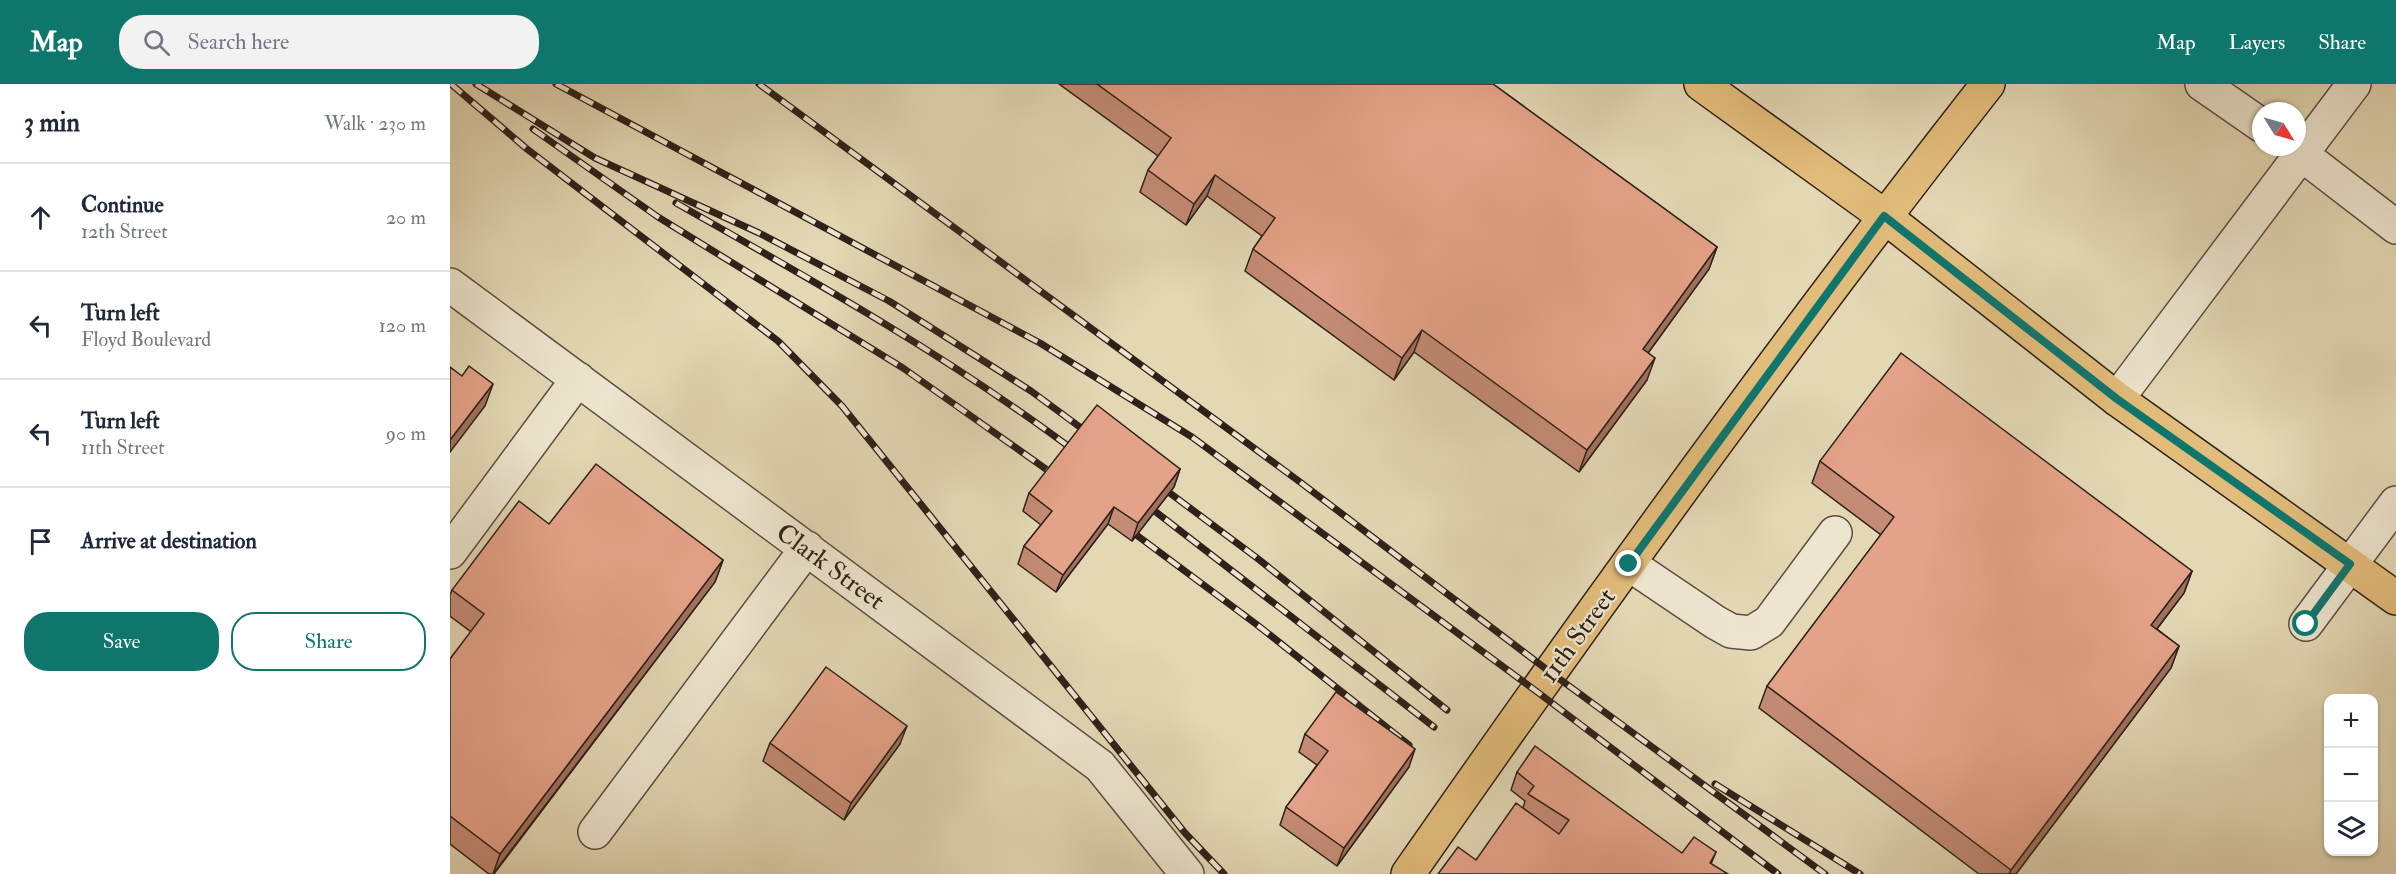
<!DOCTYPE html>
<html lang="en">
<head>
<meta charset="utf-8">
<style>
  body { margin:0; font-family:"IM FELL Double Pica",serif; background:#f2f2f3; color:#1f2937 }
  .controls { position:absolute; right:18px; bottom:18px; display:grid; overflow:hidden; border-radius:12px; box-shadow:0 2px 4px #0004 }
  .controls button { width:54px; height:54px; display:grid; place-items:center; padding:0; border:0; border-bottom:2px solid #e0e1e3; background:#fff; color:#1f2937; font:30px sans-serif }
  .compass { position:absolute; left:1802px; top:18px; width:54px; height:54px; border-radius:50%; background:#fff; box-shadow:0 2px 4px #0004; rotate:127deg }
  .stop { position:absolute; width:18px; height:18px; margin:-14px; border:4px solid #0f766e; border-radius:50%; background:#fff }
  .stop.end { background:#0f766e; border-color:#fff; box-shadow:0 2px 6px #0008 }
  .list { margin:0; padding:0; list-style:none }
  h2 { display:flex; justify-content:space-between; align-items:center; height:78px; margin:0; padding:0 24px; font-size:26px }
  h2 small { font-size:20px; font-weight:400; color:#747a83 }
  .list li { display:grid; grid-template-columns:39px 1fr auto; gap:18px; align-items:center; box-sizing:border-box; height:108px; padding:0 24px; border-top:2px solid #e0e1e3 }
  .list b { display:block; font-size:22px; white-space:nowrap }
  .list p { margin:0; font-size:20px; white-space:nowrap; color:#747a83 }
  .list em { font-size:20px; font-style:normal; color:#747a83 }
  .actions { display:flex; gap:12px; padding:18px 24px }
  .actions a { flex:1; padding:14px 0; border:2px solid #0f766e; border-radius:24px; text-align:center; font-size:21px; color:#0f766e }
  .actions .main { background:#0f766e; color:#fff }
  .icon { flex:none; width:33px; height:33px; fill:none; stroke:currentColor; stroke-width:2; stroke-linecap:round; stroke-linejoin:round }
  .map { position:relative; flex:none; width:1946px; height:790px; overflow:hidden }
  header { display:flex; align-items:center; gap:36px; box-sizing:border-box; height:84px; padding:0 30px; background:#0f766e; color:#fff }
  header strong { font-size:28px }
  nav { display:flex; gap:33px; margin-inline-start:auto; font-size:21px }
  .search { width:420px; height:54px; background:#f2f2f3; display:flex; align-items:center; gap:15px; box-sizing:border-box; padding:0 21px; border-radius:24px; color:#747a83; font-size:22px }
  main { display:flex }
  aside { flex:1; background:#fff }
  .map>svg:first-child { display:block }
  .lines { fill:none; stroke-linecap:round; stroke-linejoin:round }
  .minor-casing { stroke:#5c4e40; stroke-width:36 }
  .major-casing { stroke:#2f2119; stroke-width:36 }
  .minor { stroke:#ede5ce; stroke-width:33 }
  .major { stroke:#e2bc7a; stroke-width:33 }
  .rail-casing { stroke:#2f2119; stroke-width:7 }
  .rail { stroke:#ede5ce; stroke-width:4.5; stroke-dasharray:14; stroke-linecap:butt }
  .wall { fill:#c48b75; stroke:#2f2119; stroke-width:1.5 }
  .shaded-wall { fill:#a0715f; stroke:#2f2119; stroke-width:1.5 }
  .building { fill:#e4a288; stroke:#2f2119; stroke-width:1.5 }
  .route { stroke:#0f766e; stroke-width:8 }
  .labels { text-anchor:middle; stroke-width:4.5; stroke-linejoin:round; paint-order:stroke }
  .street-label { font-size:26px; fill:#2f2119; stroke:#ede5ce }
</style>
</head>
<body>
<header>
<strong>Map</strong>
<div class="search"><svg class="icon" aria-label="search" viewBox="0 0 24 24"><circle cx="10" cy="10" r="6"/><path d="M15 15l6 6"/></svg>Search here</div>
<nav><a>Map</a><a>Layers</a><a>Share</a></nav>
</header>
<main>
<aside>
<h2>3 min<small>Walk · 230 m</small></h2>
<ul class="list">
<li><svg class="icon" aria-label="ahead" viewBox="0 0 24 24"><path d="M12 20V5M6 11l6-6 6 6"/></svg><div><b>Continue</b><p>12th Street</p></div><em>20 m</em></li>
<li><svg class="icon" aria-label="left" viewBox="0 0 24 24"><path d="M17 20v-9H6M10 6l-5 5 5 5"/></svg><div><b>Turn left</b><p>Floyd Boulevard</p></div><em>120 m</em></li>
<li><svg class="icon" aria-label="left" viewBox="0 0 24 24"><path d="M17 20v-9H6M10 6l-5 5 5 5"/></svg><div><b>Turn left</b><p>11th Street</p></div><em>90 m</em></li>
<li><svg class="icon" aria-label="arrive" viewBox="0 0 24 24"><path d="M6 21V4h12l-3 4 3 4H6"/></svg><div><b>Arrive at destination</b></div></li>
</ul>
<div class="actions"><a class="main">Save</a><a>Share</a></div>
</aside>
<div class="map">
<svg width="1946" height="790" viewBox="0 0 1946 790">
  <rect width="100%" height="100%" fill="#e3d7b4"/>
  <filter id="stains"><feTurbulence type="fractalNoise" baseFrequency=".00333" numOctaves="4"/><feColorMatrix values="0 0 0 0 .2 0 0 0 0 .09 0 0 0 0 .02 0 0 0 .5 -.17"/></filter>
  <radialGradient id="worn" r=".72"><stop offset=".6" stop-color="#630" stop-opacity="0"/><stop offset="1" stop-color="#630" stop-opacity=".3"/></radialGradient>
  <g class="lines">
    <defs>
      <path id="minor" d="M1752,0l59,41
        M1842,63l104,80
        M0,201l650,481 87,108
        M1667,315l237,-315
        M0,468l128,-173
        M1179,480l86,58 16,9 20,2 18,-11 66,-89
        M1856,540l90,-121
        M145,748l212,-284"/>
      <path id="major" d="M1251,0l183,132 233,183 279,199
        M958,790c187,-268 378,-533 580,-790"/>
    </defs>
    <use href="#minor" class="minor-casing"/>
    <use href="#major" class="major-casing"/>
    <use href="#minor" class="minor"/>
    <use href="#major" class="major"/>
    <defs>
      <path id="rail" d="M1,0l76,65 251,192 64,65 343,427 39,41
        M26,0l119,74 164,75 130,68 142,90 61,45
        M106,0l484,259 152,94 344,254 242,183
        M309,0l541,398 250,190 275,202
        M83,45l125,88 245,151 157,111
        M226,119c138,78 277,156 404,252
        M705,398l102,76 190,152
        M693,418l291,225
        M673,441l133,99 153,121
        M1265,700l145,90"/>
    </defs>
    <use href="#rail" class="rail-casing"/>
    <use href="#rail" class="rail"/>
  </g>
  <path class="wall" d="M609,0h434l224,163 -8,22 -61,84 -1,27 -68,92 -165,-120 -20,28 -149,-109 8,-22 9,-13 -55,-40 -21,29 -46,-33 8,-22 10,-14z
    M1370,377l372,110 -8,22 -27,36 22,17 -8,22 -155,206h-37l-220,-166 8,-22 114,-151 -69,-52z
    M730,385l-6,18 -42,54 -24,-17 -52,68 -38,-28 6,-18 17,-21 -18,-14 6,-18z
    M99,440l174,36 -8,22 -221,292h-5l-39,-30v-185l21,-27 -21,-16v-21l2,-5z
    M855,650l104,33 -72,99 -57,-41 6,-18 31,-42 -18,-13z
    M320,659l130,1 -56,76 -81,-59z
    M1067,688l165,81 34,-1 -5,12 -235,-4 47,-52 2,-7 -14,-11z"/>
  <path class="shaded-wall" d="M765,91l-8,21 -21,29 8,-21z
    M1267,163l-8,22 -74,102 8,-22z
    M972,246l-8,22 -20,28 8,-22z
    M1205,274l-8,22 -68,92 8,-22z
    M43,300l-8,22 -35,46v-12z
    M730,385l-6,18 -42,54 6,-18z
    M664,423l-6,17 -52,68 7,-17z
    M273,476l-8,22 -222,292 7,-20z
    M1742,487l-8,22 -41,54 8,-22z
    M1729,562l-8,22 -155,206h-7l2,-4z
    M457,642l-7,18 -56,76 7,-17z
    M965,665l-6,18 -72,99 7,-18z"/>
  <path class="building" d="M647,0h396l224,163 -74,102 12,9 -68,92 -165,-120 -20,28 -149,-109 22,-31 -60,-43 -21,29 -46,-34 23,-32z
    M1451,269l291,218 -41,54 28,21 -168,224 -244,-184 127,-169 -74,-56z
    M19,282l24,18 -43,56v-73l12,9z
    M647,321l83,64 -42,54 -24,-16 -51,68 -39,-29 28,-35 -23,-18z
    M146,380l127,96 -223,294 -50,-38v-157l34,-45 -32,-24 67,-89 30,23z
    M376,583l81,59 -56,77 -81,-60z
    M886,608l79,57 -71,99 -58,-41 42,-56 -23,-17z
    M1085,662l147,107 12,-16 22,15 -6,11 18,11h-290l20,-27 18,13 40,-57 43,31 10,-14 -41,-26 6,-8 -17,-14z"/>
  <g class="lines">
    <path class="route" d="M1179,480l255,-348 233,183 233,165 -44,60"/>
  </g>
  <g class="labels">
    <g class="street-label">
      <text transform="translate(381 482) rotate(36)" y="9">Clark Street</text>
      <text transform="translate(1127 551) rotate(-54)" y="9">11th Street</text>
    </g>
  </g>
  <rect width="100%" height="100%" filter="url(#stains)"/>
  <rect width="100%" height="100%" fill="url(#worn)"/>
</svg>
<div class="controls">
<button>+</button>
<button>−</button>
<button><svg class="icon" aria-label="layers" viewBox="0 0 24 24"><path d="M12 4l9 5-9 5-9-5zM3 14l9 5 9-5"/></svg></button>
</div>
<svg class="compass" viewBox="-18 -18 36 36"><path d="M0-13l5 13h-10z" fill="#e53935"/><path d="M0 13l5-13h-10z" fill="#747a83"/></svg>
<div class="stop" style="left:1856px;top:540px"></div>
<div class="stop end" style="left:1179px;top:480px"></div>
</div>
</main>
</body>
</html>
